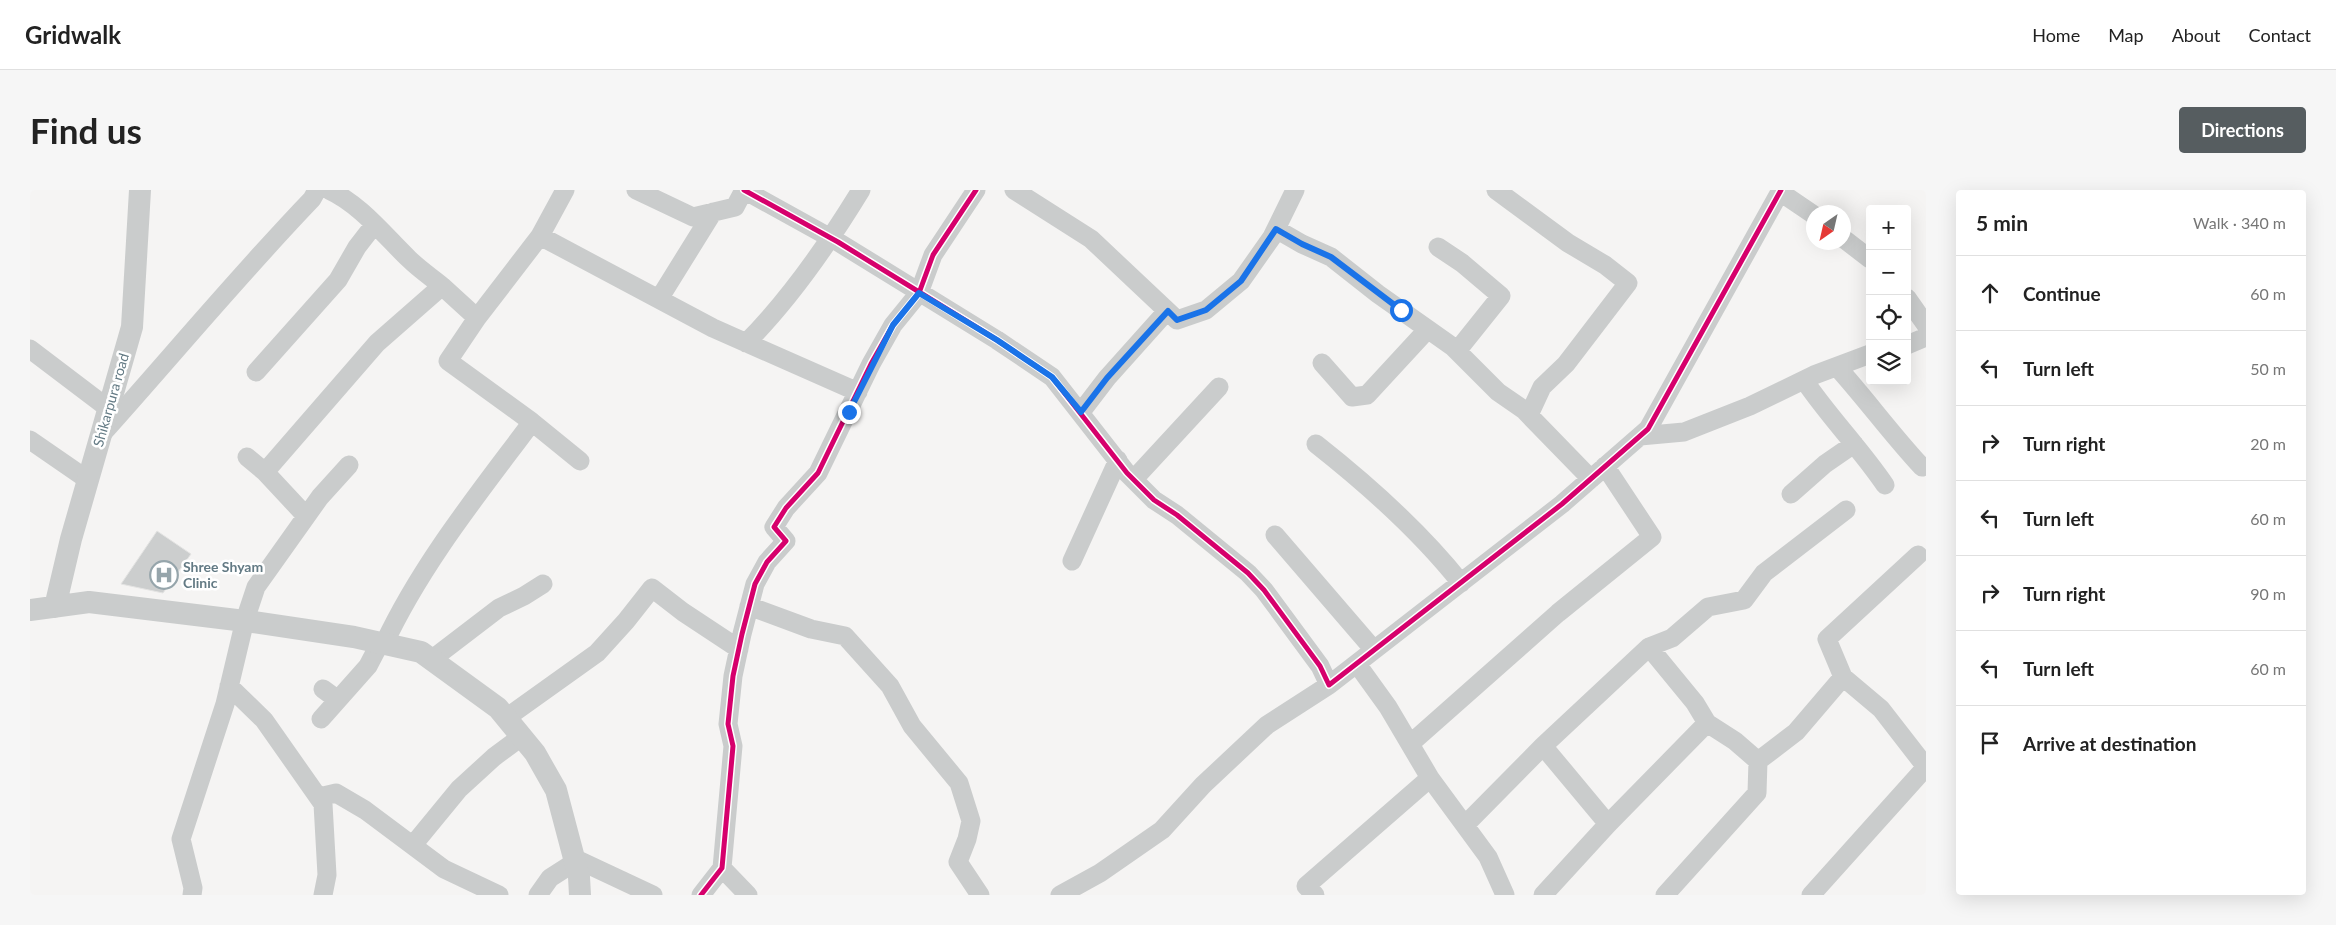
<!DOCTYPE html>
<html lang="en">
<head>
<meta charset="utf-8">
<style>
  body { margin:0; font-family:Lato,sans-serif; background:#f6f6f6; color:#222 }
  .controls { position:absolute; right:15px; top:15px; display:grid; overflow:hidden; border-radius:5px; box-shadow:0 5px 20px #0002 }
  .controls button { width:45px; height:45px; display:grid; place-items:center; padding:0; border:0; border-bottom:1px solid #e0e0e0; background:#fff; color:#222; font:25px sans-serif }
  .compass { position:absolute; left:1776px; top:15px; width:45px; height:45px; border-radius:50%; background:#fff; box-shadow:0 5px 20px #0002; rotate:214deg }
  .stop { position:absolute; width:15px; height:15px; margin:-11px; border:4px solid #1a73e8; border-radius:50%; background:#fff }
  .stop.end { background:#1a73e8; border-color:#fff; box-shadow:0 1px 5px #0008 }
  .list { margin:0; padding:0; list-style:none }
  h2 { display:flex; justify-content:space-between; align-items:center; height:65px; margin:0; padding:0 20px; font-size:21px }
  h2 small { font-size:16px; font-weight:400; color:#767676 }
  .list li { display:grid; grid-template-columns:32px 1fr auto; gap:15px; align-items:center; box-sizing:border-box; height:75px; padding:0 20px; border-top:1px solid #e0e0e0 }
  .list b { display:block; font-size:19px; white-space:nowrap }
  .list em { font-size:16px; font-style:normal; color:#767676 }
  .icon { flex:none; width:28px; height:28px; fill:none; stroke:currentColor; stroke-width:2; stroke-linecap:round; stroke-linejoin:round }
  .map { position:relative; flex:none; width:1896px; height:705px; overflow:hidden; border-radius:5px }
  header { display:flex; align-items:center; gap:30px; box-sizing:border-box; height:70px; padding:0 25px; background:#fff; border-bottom:1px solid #e0e0e0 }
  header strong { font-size:24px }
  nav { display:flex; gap:28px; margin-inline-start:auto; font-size:18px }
  .intro { display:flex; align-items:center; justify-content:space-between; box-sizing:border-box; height:120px; padding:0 30px }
  h1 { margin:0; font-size:35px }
  .button { padding:12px 22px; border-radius:5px; background:#565d60; color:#fff; font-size:18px; font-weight:700 }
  main { display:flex; gap:30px; padding:0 30px }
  aside { flex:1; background:#fff; border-radius:5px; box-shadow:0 5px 20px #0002 }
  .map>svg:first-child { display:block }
  .building { fill:#cccece; stroke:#e4e4e3 }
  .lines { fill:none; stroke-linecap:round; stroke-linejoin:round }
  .minor { stroke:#cacccc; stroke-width:19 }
  .tertiary { stroke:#cacccc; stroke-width:22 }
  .cycleway-casing { stroke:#fff; stroke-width:8 }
  .cycleway { stroke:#d6006c; stroke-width:5 }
  .route { stroke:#1a73e8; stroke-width:6 }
  .labels { text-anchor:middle; stroke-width:5; stroke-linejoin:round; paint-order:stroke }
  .street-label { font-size:14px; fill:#637a84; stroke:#fff }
  .poi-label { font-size:14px; font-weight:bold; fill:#637a84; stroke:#fff; text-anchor:start }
</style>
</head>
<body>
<header>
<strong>Gridwalk</strong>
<nav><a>Home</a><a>Map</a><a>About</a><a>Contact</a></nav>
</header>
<div class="intro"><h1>Find us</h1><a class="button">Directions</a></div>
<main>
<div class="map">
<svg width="1896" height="705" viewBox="0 0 1896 705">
  <rect width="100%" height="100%" fill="#f5f4f3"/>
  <path class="building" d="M127,341l34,23 -28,39 -42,-9z"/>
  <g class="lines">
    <path class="minor" d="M299,0c31,14 56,46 80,69 10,10 22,18 33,27
      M535,0l-25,46 173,92 145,64
      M606,0l57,27 42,-10 9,-17
      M714,0l94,52 159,98 55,37 75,96 27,27 23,15 71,58 16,17 56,76 9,19 233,-181 86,-75 133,-239
      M984,0l77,49 86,81 29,-10 35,-29 31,-44 23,-47
      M1466,0l72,53 37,22 23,18 -62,81 -24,23 -13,28
      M1750,2l34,23
      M1246,39l26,15 29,13 47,37 75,53 45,45 26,18 67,69
      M510,46l-63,82 -29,43 84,61 48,39
      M1814,49l26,20
      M1408,57l24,16 39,33 -44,55
      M1877,108l19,27
      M629,109l54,-87
      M716,153c45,-45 82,-99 115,-153
      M1877,155l19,-8
      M0,159l79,60
      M1292,173l30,34 15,-2 60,-65
      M1807,177c29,32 55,68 85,100
      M226,182l82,-92 19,-33 17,-22
      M1774,190c25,37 56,68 81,105
      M1051,222l26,-34 60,-67
      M72,244c70,-78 137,-159 210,-235l5,-9
      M1610,246l44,-4 66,-26 64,-31 56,-21
      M0,250l58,40
      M1286,254c52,41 103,86 145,139
      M217,267l18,15 41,44
      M235,282l112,-129 65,-57 35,32
      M1104,289l85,-92
      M1761,304l34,-30 29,-20
      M1245,345l99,115
      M1042,371l46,-101
      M719,416l62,23 34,7 45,50 22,40 47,57 12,38 -4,18 -9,23 22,33
      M354,454c38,-81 95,-151 148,-222
      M1619,457l46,56 12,20 28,18 23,20 38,-29 47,-55 38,32 45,58
      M401,470l68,-52 25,-12 19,-12
      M1327,474l31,43 42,71
      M1813,487l-16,-38 91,-84
      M199,496l35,34 59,84 4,71 -4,20
      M293,499l15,11
      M476,528l91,-65 29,-32 26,-33 31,24 56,37
      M291,529l47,-53 12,-23
      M1380,554l148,-131 94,-76 -47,-71
      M1513,556l65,78
      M289,607l17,-4 29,17 79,59 55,26
      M1435,635l78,-79 106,-99 23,-9 36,-31 36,-7 20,-27 82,-63
      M383,655l46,-56 35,-32 27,-20
      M544,668l79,37
      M692,678l26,27
      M162,705l1,-7 -12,-49 44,-135 20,-84 11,-33 64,-90 29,-32
      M508,705l12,-17 25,-16
      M671,705l21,-27 11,-122 -5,-22 5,-48 9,-42 13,-50 12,-22 19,-21 -12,-14 12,-19 32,-35 53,-109 22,-39 26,-32 14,-38 43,-65
      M1030,705l40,-22 62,-43 41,-45 64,-60 62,-40
      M1285,705l-9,-9 124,-108 58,79 17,38
      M1513,705l65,-71 99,-101
      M1635,705l92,-102 1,-32
      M1781,705l115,-128"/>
    <path class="tertiary" d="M25,417l16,-68 61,-212 8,-137
      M0,420l59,-8 164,20 101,15 67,15 77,56 37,45 21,37 23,87 1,18"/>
    <defs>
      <path id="cycleway" d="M714,0l94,52 159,98 55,37 75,96 27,27 23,15 71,58 16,17 56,76 9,19 233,-181 86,-75 133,-239
        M671,705l21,-27 11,-122 -5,-22 5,-48 9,-42 13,-50 12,-22 19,-21 -12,-14 12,-19 32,-35 53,-109 22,-39 26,-32 14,-38 43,-65"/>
    </defs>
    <use href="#cycleway" class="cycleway-casing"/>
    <use href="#cycleway" class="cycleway"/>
  </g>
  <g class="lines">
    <path class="route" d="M819,222l44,-87 26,-32 78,47 55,37 29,35 26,-34 61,-67 9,9 29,-10 35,-29 35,-52 26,15 29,13 70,53"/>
  </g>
  <defs>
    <symbol id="hospital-ring" viewBox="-11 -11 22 22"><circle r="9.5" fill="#fff" stroke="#96a5ab" stroke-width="1.5"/><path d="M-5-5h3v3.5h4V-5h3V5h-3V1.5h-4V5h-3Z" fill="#96a5ab"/></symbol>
  </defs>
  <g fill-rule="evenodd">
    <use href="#hospital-ring" x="118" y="369" width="32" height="32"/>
  </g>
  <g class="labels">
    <g class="street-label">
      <text transform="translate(81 210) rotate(-74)" y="5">Shikarpura road</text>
    </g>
    <g class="poi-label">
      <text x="153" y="382">Shree Shyam<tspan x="153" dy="16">Clinic</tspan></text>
    </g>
  </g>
</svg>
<div class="controls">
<button>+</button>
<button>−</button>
<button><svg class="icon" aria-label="locate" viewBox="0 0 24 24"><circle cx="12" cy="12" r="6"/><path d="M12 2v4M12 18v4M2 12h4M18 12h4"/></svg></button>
<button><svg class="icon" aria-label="layers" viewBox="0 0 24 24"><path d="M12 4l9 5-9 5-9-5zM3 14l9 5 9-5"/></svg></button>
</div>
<svg class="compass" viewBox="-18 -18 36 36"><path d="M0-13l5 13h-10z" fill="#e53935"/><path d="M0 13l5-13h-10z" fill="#767676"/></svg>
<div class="stop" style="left:1371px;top:120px"></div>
<div class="stop end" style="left:819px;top:222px"></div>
</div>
<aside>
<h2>5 min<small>Walk · 340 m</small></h2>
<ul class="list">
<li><svg class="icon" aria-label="ahead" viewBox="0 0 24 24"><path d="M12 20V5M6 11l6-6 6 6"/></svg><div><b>Continue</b></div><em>60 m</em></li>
<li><svg class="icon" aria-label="left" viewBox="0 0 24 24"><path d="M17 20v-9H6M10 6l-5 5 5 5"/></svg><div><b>Turn left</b></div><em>50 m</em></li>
<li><svg class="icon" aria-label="right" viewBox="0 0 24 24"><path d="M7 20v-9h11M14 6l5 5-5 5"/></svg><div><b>Turn right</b></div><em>20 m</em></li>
<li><svg class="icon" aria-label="left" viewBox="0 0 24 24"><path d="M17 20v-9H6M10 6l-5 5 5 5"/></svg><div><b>Turn left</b></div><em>60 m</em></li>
<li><svg class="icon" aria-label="right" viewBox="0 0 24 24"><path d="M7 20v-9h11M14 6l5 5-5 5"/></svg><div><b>Turn right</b></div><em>90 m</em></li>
<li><svg class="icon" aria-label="left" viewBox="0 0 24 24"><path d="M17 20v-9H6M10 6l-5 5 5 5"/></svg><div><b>Turn left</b></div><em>60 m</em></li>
<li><svg class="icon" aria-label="arrive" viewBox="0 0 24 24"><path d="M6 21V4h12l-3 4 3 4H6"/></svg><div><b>Arrive at destination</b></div></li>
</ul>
</aside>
</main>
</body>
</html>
